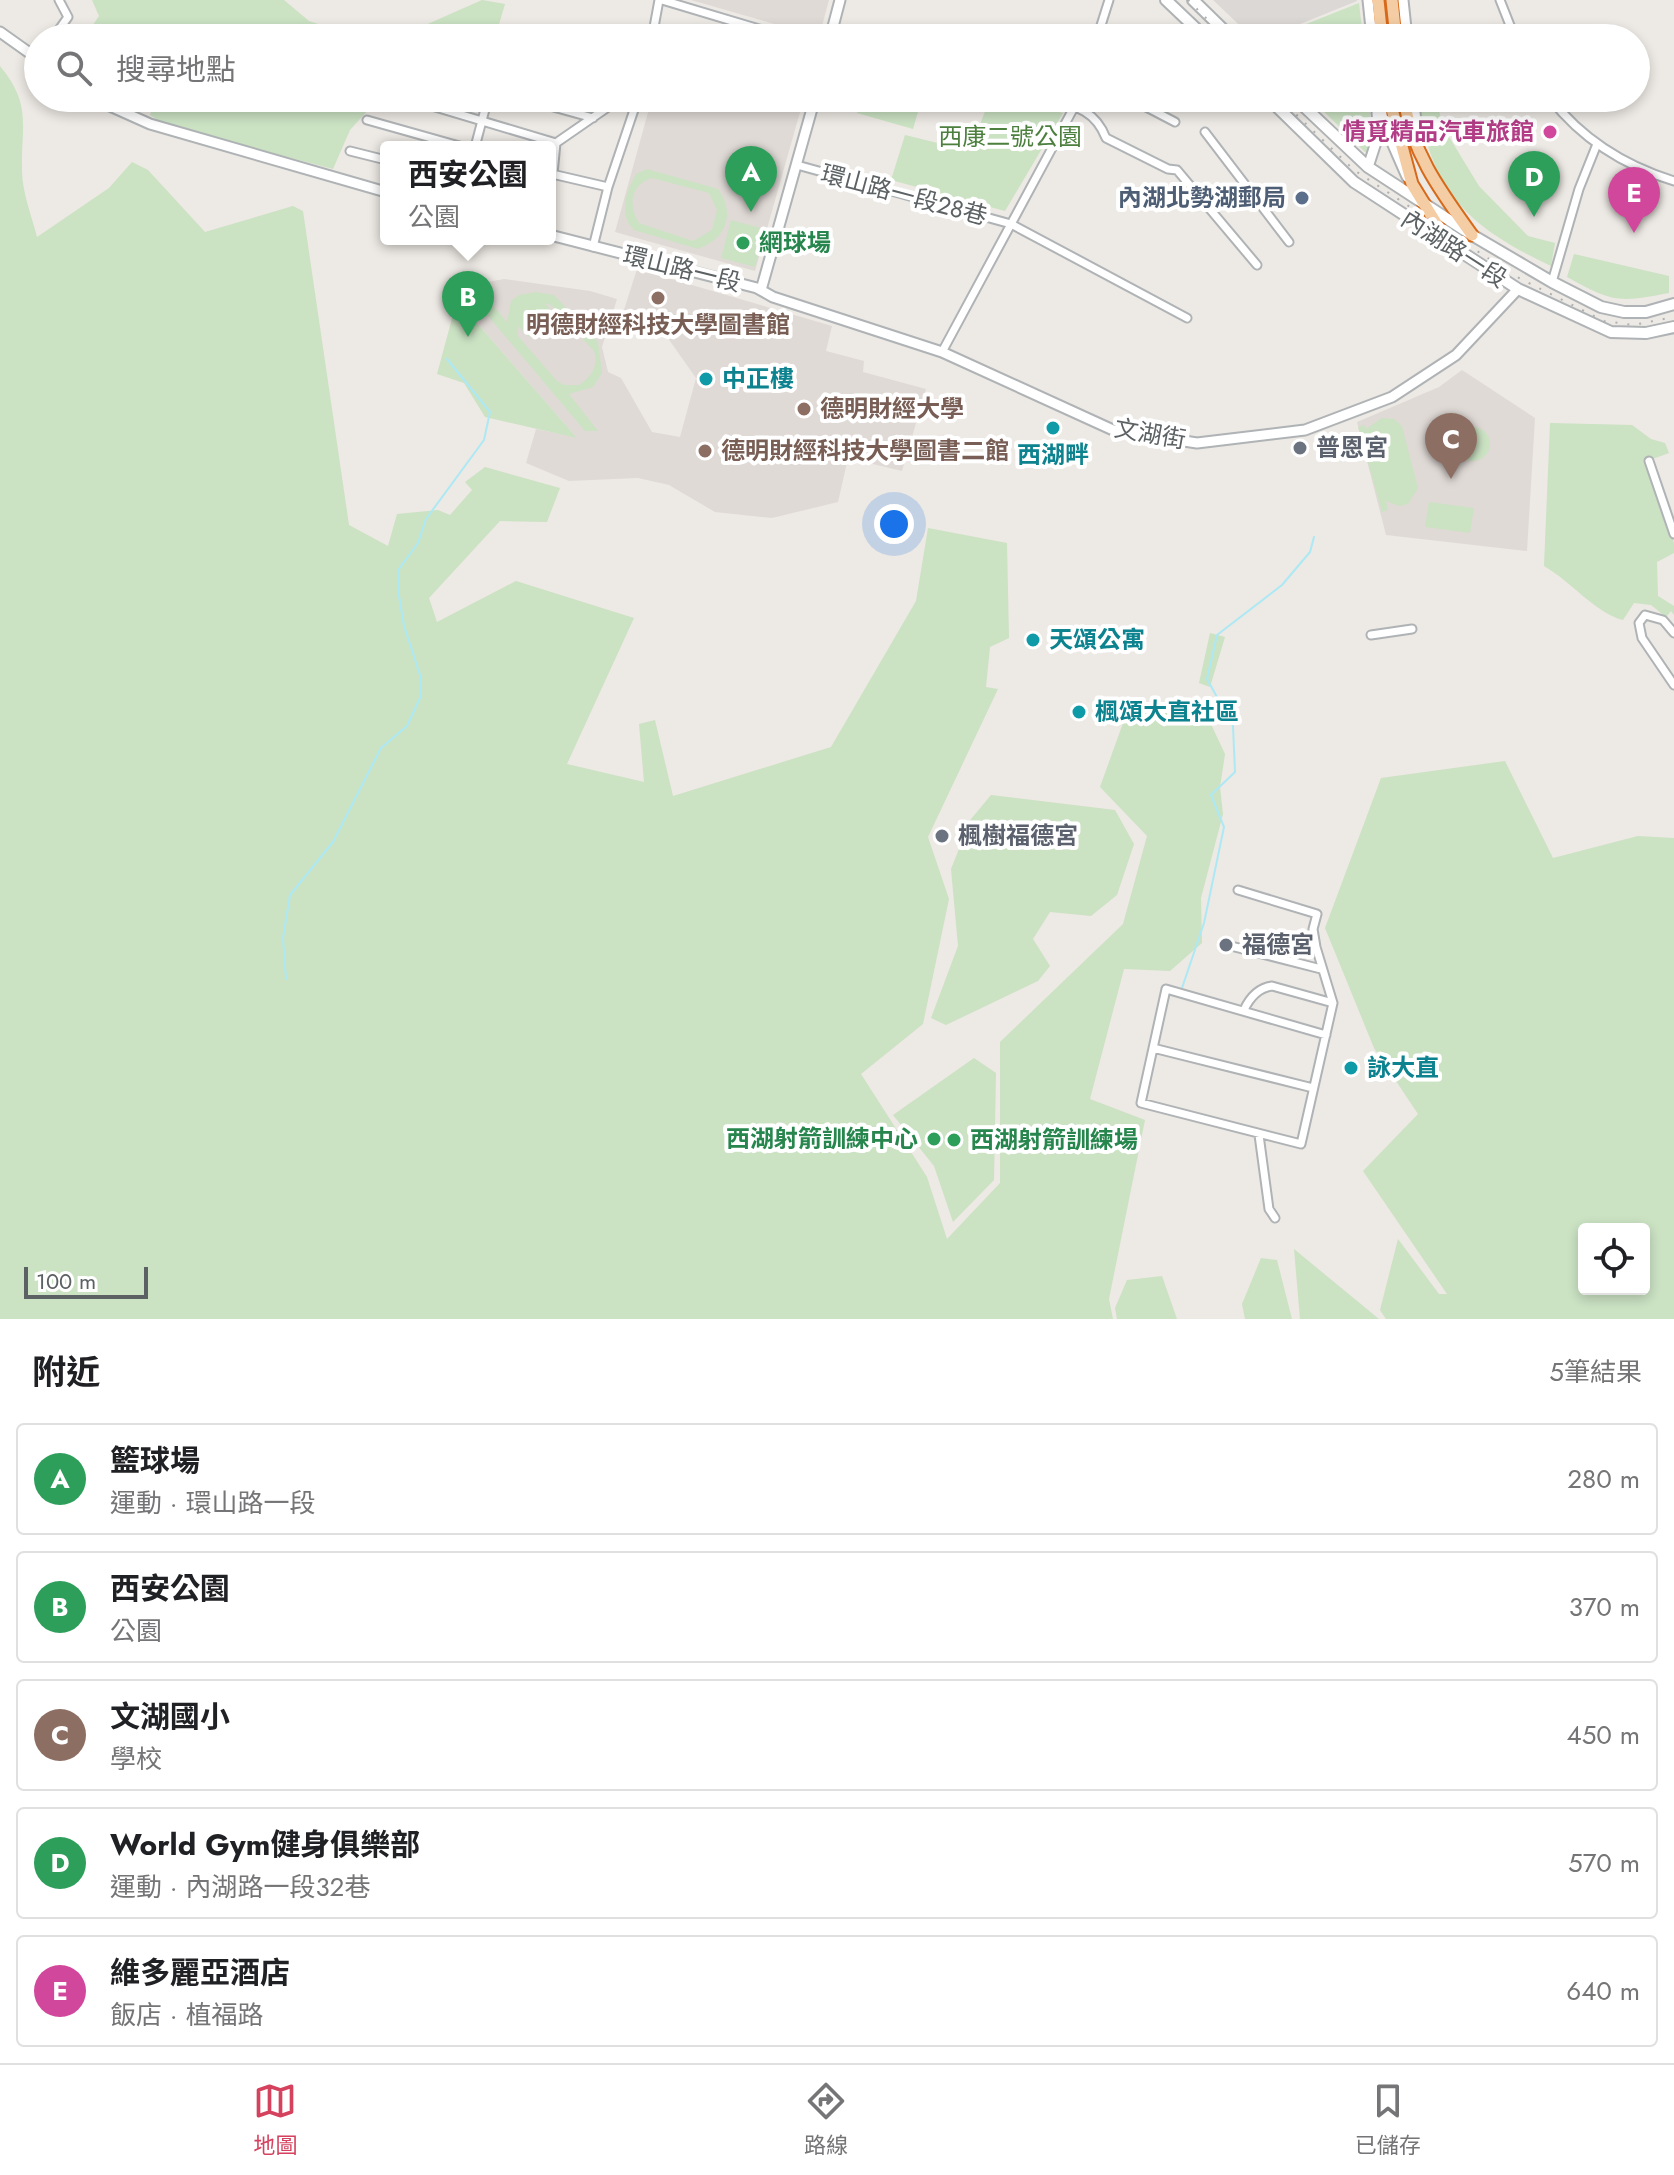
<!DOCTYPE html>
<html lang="zh-TW">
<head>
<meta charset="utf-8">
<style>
  body { margin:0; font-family:Jost,"Noto Sans TC",sans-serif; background:#f2f2f2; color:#202124 }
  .controls { position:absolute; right:24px; bottom:24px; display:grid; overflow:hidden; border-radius:8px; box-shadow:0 4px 12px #0003 }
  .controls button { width:72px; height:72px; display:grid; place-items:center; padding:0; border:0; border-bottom:2px solid #e0e0e0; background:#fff; color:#202124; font:40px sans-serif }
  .scale { position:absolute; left:24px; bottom:20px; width:124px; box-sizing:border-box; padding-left:8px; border:4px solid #5c6163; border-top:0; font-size:22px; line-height:28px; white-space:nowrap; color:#5c6163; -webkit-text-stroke:6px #fff; paint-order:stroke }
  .you { position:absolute; left:894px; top:524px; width:28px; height:28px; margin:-20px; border:6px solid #fff; border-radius:50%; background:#1a73e8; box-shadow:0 0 0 12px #1a73e833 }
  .badge { display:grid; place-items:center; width:52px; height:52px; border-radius:50%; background:#d5425e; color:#fff; font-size:26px; font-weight:700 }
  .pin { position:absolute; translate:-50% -66px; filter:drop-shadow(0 2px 4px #0008) }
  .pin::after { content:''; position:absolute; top:42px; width:28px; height:24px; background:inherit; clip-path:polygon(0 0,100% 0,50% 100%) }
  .popup { position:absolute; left:380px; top:141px; width:176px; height:104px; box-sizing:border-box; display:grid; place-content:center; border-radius:8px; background:#fff; filter:drop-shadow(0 2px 6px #0005); font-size:26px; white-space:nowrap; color:#757577 }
  .popup b { font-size:30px; color:#202124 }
  .popup::after { content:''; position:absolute; left:50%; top:100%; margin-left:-16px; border:16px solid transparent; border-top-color:#fff }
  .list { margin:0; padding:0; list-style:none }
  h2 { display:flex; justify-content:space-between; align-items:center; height:104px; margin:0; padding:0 32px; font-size:34px }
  h2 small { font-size:26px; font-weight:400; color:#757577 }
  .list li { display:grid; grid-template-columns:52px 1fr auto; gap:24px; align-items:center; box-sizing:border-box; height:112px; margin:0 16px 16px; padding:0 16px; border:2px solid #e0e0e0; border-radius:8px }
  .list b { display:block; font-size:30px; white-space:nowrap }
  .list p { margin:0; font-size:26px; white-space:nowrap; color:#757577 }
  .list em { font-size:26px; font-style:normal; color:#757577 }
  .icon { flex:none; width:44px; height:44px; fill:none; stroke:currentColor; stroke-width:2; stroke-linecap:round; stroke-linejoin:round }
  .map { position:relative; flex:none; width:1674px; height:1319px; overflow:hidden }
  .search { position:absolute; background:#fff; box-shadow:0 4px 12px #0003; left:24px; right:24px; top:24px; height:88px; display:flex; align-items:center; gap:20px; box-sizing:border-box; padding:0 28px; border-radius:44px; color:#757577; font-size:30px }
  .sheet { height:744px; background:#fff }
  nav { display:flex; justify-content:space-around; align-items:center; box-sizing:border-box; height:112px; border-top:2px solid #e0e0e0; background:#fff; font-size:22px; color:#757577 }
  nav a { display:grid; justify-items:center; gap:4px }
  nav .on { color:#d5425e }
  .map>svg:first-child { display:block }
  .industrial { fill:#dcd8d6 }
  .education { fill:#e0dad6 }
  .green { fill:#cbe2c3; fill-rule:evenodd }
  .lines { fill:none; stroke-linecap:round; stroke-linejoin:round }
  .stream { stroke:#ace9f5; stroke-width:2 }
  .minor-casing { stroke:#afb3b5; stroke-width:11 }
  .tertiary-casing { stroke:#afb3b5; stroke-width:13 }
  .secondary-casing { stroke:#afb3b5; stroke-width:14 }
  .trunk-casing { stroke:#d7691a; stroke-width:15 }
  .minor { stroke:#fff; stroke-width:7 }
  .tertiary { stroke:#fff; stroke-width:9 }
  .secondary { stroke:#fff; stroke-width:10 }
  .trunk { stroke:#f4cda4; stroke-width:11 }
  .rail { stroke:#b0b1b1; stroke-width:2; stroke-dasharray:2 10; stroke-linecap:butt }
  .hotel-dot { fill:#d1479c; stroke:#fff; stroke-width:3 }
  .service-dot { fill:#5c6f8a; stroke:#fff; stroke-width:3 }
  .leisure-dot { fill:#2e9e5b; stroke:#fff; stroke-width:3 }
  .education-dot { fill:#8d6e63; stroke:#fff; stroke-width:3 }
  .culture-dot { fill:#0f9aa8; stroke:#fff; stroke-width:3 }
  .worship-dot { fill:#6b7280; stroke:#fff; stroke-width:3 }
  .labels { text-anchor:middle; stroke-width:8; stroke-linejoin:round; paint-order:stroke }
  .hotel-label { font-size:24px; font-weight:bold; fill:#b23c85; stroke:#fff; text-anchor:end }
  .park-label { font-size:24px; fill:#4d803f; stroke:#fff }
  .street-label { font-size:24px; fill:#5c6163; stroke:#fff }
  .service-label { font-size:24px; font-weight:bold; fill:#4e5e75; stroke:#fff; text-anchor:end }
  .leisure-label { font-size:24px; font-weight:bold; fill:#27864d; stroke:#fff; text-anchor:start }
  .education-label { font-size:24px; font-weight:bold; fill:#785e54; stroke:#fff; text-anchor:start }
  .culture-label { font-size:24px; font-weight:bold; fill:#0d838f; stroke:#fff; text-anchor:start }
  .worship-label { font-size:24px; font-weight:bold; fill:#5b616d; stroke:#fff; text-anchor:start }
</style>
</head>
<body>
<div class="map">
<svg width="1674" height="1319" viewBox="0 0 1674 1319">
  <rect width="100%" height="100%" fill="#ede9e4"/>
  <path class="industrial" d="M1213,0h144v1l-91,37h-13z"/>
  <path class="education" d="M691,0h138l-10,37z
    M652,98h152l-49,173 -140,-39z
    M637,269l195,57 -6,25 38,10 -1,11 63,17 -24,82 -54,-13 -10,44 -66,16 -57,-6 -46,-27 -31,-7 -69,3 -43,-18 10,-34 40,8 -119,-137 4,-13 43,-8 86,12 27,8 -15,48 6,25 13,6 31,54 28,5 16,-59 -31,-44 -42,-21z
    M1462,370l73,48 -8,133 -141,-16 -29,-113 82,-35z"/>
  <path class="green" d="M92,0h192l25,21 52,17h-277l15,-22z
    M482,0l23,4 -10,34h-99z
    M1359,3l4,35h-92z
    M0,66c32,39 21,58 22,105 0,21 10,46 15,66l72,-49 23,-26 16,8 57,62 88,-26 10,5 46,314 39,21 9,-32 41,-4 12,5 22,-25 -7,-8 20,-15 75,21 -13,34 -47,-1 -71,77 8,24 79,-41 118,37 -67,146 77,18 -5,-58 16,-4 18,76 158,-49 85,-146 12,-73 79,15 2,95 -19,9 -4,40 12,2 -70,148 21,62 -26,125 -62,50 66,103 20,62 53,-56v-141l123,-118 24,-88 -47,-49 32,-89 77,22 16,34 -5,33 3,27 -22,84 1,45 -32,28 -46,-2 -34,130 55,21 -36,179 4,20h-1113z
    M155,98h224l-29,32 -17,39 -168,-44 -15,-10z
    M861,98h61l-9,31 -56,-16z
    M990,98h15l58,15 -58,98 -114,-31 14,-45 65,16z
    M1310,98h60v55l-5,-1z
    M1418,98h18l7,29 36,59 49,50 27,7 -4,23c-82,-39 -121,-74 -133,-168z
    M647,169l71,20c18,25 8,50 -20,60l-64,-19c-16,-16 -8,-38 2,-56zM652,178l57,15 8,17 -5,20 -19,11 -54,-18c-11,-18 -9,-38 13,-45z
    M731,220l34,9 -10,38 -34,-9z
    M1574,254l95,22v17c-51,10 -57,9 -102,-16z
    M536,292l18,3 44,47 4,31 -9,14 -24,7 29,37h-13l-107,-127 7,-8 22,26 4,-21 8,-6zM545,303l6,2 43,46c5,15 -3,26 -15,34h-15l-7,-4 -39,-45v-10l11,11 26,-22z
    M457,300l120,138 -92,-21 -21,-34 -27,-9z
    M1382,418l12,1 8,7 16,62 -10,16 -9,2 -13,-5 2,9 -6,2 -24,-85 6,-2 2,4z
    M1550,423l82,2 19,14 14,4 4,10 -22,8 27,82v10l-17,9 1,34 16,10v9l-3,-4 -5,6 -15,-12 -17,-2 -11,17c-28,-7 -51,-38 -79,-54z
    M1456 444a17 17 0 1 1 34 0a17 17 0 1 1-34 0Z
    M1429,502l45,6 -4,25 -45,-6z
    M1210,633l15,4 -15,50 -11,-4z
    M1505,761l48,97 85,-22 36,2v481h-288l-6,-9 18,-71 41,55h8l-84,-123 55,-57 -44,-66 -49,-120 56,-150zM1584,1229h60v60h-60z
    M991,795l124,15 19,34 -17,51 -26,21 -41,-4 -17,27 17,27 -12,15 -92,44 -15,-7 27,-72 -7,-77 20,-50z
    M974,1058l22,15 -2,107 -41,42 -19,-56 -41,-51z
    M1294,1249l85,70h-79z
    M1261,1258l16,2 15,59h-47l-3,-15z
    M1162,1276l15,43h-60l-2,-11 12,-28z"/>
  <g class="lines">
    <path class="stream" d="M286,979l-3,-41 7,-43 43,-53 48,-94 26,-22 13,-28 1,-20 -17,-52 -6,-36 1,-21 19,-26 8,-24 58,-79 6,-28 -43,-53
      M1182,988l22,-65 20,-96 -13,-32 24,-23 -2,-46 -26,-47 10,-44 65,-50 28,-33 4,-15"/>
    <defs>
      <path id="minor" d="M662,0l127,38
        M1500,0l15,38
        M53,38l15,-21 -9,-17
        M652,38l7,-38
        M1097,38l12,-38
        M405,98l151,45
        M521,98l72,20
        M1043,98c30,8 51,10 63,40l62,31 9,1 80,95
        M1129,98l46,24
        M1550,98c32,41 75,68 124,83
        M367,120l96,27
        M1205,132l84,110
        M475,147l13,-49
        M350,151l36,9
        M797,165l214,59 176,94
        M552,174l56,13
        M553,174l3,-31 65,-45
        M593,247l15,-60 30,-89
        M1552,282l27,-93 18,-45
        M942,352l137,-254
        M1649,461l25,73
        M1674,633l-11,-13 -18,-5 -6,8 3,15 32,47
        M1371,635l41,-6
        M1238,890l79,24 -4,15 3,18 17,56 -32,141 -160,-41 25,-114 160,46
        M1227,945l94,24
        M1244,1010c6,-13 14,-22 28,-24l61,17
        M1153,1048l160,40
        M1259,1135l10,74 6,9"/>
      <path id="tertiary" d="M1368,0l4,38
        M1403,0l4,38
        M0,32l38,27
        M830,38l10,-38
        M92,98l58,26 236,68
        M1380,98l3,24 24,55
        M1413,98l5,37
        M1368,167l11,-34 -2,-20
        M550,235l207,53 16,9 169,55 171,78 84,13 108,-13 87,-33 64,-42 62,-66
        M761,290l54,-192"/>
      <path id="secondary" d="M1166,0l40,38
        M1193,0l39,38
        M1268,98l86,84 164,107 93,43 35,1 28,-6
        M1295,98l73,69 104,68 80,47 49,25 23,5h22l28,-8"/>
      <path id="trunk" d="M1378,0l4,38
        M1392,0l4,38
        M1389,98l23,86 40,65
        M1404,98c7,54 37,94 68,137"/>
    </defs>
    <use href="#minor" class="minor-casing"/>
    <use href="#tertiary" class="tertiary-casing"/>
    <use href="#secondary" class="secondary-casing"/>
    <use href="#trunk" class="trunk-casing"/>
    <use href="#minor" class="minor"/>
    <use href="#tertiary" class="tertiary"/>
    <use href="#secondary" class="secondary"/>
    <use href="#trunk" class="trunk"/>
    <path class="rail" d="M1188,0l38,38
      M1279,98l75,72 161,106 89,45 29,4 41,-8"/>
  </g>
  <circle class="hotel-dot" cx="1550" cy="132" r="8"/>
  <circle class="service-dot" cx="1302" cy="198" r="8"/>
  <g class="leisure-dot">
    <circle cx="743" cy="243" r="8"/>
    <circle cx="934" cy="1139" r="8"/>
    <circle cx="954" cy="1140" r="8"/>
  </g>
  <g class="education-dot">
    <circle cx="658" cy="298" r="8"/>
    <circle cx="804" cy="409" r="8"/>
    <circle cx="705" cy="451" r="8"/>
  </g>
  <g class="culture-dot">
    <circle cx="706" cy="379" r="8"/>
    <circle cx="1053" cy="428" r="8"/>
    <circle cx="1033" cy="640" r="8"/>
    <circle cx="1079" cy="712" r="8"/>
    <circle cx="1351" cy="1068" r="8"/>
  </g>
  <g class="worship-dot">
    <circle cx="1300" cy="448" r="8"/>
    <circle cx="942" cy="836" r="8"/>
    <circle cx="1226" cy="945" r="8"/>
  </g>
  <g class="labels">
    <g class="hotel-label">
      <text x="1534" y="140">情覓精品汽車旅館</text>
    </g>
    <g class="park-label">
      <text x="1010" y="145">西康二號公園</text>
    </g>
    <g class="street-label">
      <text transform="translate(904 195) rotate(15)" y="8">環山路一段28巷</text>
      <text transform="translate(1454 249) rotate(33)" y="8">內湖路一段</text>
      <text transform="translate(682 269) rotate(14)" y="8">環山路一段</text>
      <text transform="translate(1150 434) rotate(10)" y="8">文湖街</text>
    </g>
    <g class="service-label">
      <text x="1286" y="206">內湖北勢湖郵局</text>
    </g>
    <g class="leisure-label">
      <text x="759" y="251">網球場</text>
      <text x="918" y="1147" text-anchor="end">西湖射箭訓練中心</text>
      <text x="970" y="1148">西湖射箭訓練場</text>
    </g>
    <g class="education-label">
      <text x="658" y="333" text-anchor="middle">明德財經科技大學圖書館</text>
      <text x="820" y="417">德明財經大學</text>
      <text x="721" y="459">德明財經科技大學圖書二館</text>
    </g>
    <g class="culture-label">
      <text x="722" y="387">中正樓</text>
      <text x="1053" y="463" text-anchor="middle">西湖畔</text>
      <text x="1049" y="648">天頌公寓</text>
      <text x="1095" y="720">楓頌大直社區</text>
      <text x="1367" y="1076">詠大直</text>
    </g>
    <g class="worship-label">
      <text x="1316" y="456">普恩宮</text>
      <text x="958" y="844">楓樹福德宮</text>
      <text x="1242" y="953">福德宮</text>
    </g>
  </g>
</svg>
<div class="controls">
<button><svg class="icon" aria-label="locate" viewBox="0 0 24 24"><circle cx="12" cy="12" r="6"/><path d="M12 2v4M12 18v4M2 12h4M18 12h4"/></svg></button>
</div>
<div class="scale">100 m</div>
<div class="you"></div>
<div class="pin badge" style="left:751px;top:212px;background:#2e9e5b">A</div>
<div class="pin badge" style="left:468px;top:337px;background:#2e9e5b">B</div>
<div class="popup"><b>西安公園</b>公園</div>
<div class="pin badge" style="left:1451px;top:479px;background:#8d6e63">C</div>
<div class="pin badge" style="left:1534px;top:217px;background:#2e9e5b">D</div>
<div class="pin badge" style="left:1634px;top:233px;background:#d1479c">E</div>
<div class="search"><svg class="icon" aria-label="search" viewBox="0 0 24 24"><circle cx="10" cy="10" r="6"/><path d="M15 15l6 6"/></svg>搜尋地點</div>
</div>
<section class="sheet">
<h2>附近<small>5筆結果</small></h2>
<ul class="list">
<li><span class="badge" style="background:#2e9e5b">A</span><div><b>籃球場</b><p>運動 · 環山路一段</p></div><em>280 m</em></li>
<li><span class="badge" style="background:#2e9e5b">B</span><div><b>西安公園</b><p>公園</p></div><em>370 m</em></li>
<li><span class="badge" style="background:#8d6e63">C</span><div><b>文湖國小</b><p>學校</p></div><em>450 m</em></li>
<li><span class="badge" style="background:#2e9e5b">D</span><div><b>World Gym健身俱樂部</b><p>運動 · 內湖路一段32巷</p></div><em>570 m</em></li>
<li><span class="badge" style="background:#d1479c">E</span><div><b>維多麗亞酒店</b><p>飯店 · 植福路</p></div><em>640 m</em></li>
</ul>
</section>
<nav>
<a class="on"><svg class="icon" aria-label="map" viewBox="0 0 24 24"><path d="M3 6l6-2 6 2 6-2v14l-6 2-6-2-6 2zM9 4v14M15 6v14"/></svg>地圖</a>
<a><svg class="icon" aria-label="directions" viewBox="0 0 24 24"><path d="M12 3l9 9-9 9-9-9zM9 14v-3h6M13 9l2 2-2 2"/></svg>路線</a>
<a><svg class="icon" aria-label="saved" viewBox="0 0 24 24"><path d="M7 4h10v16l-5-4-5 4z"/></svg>已儲存</a>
</nav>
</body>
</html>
